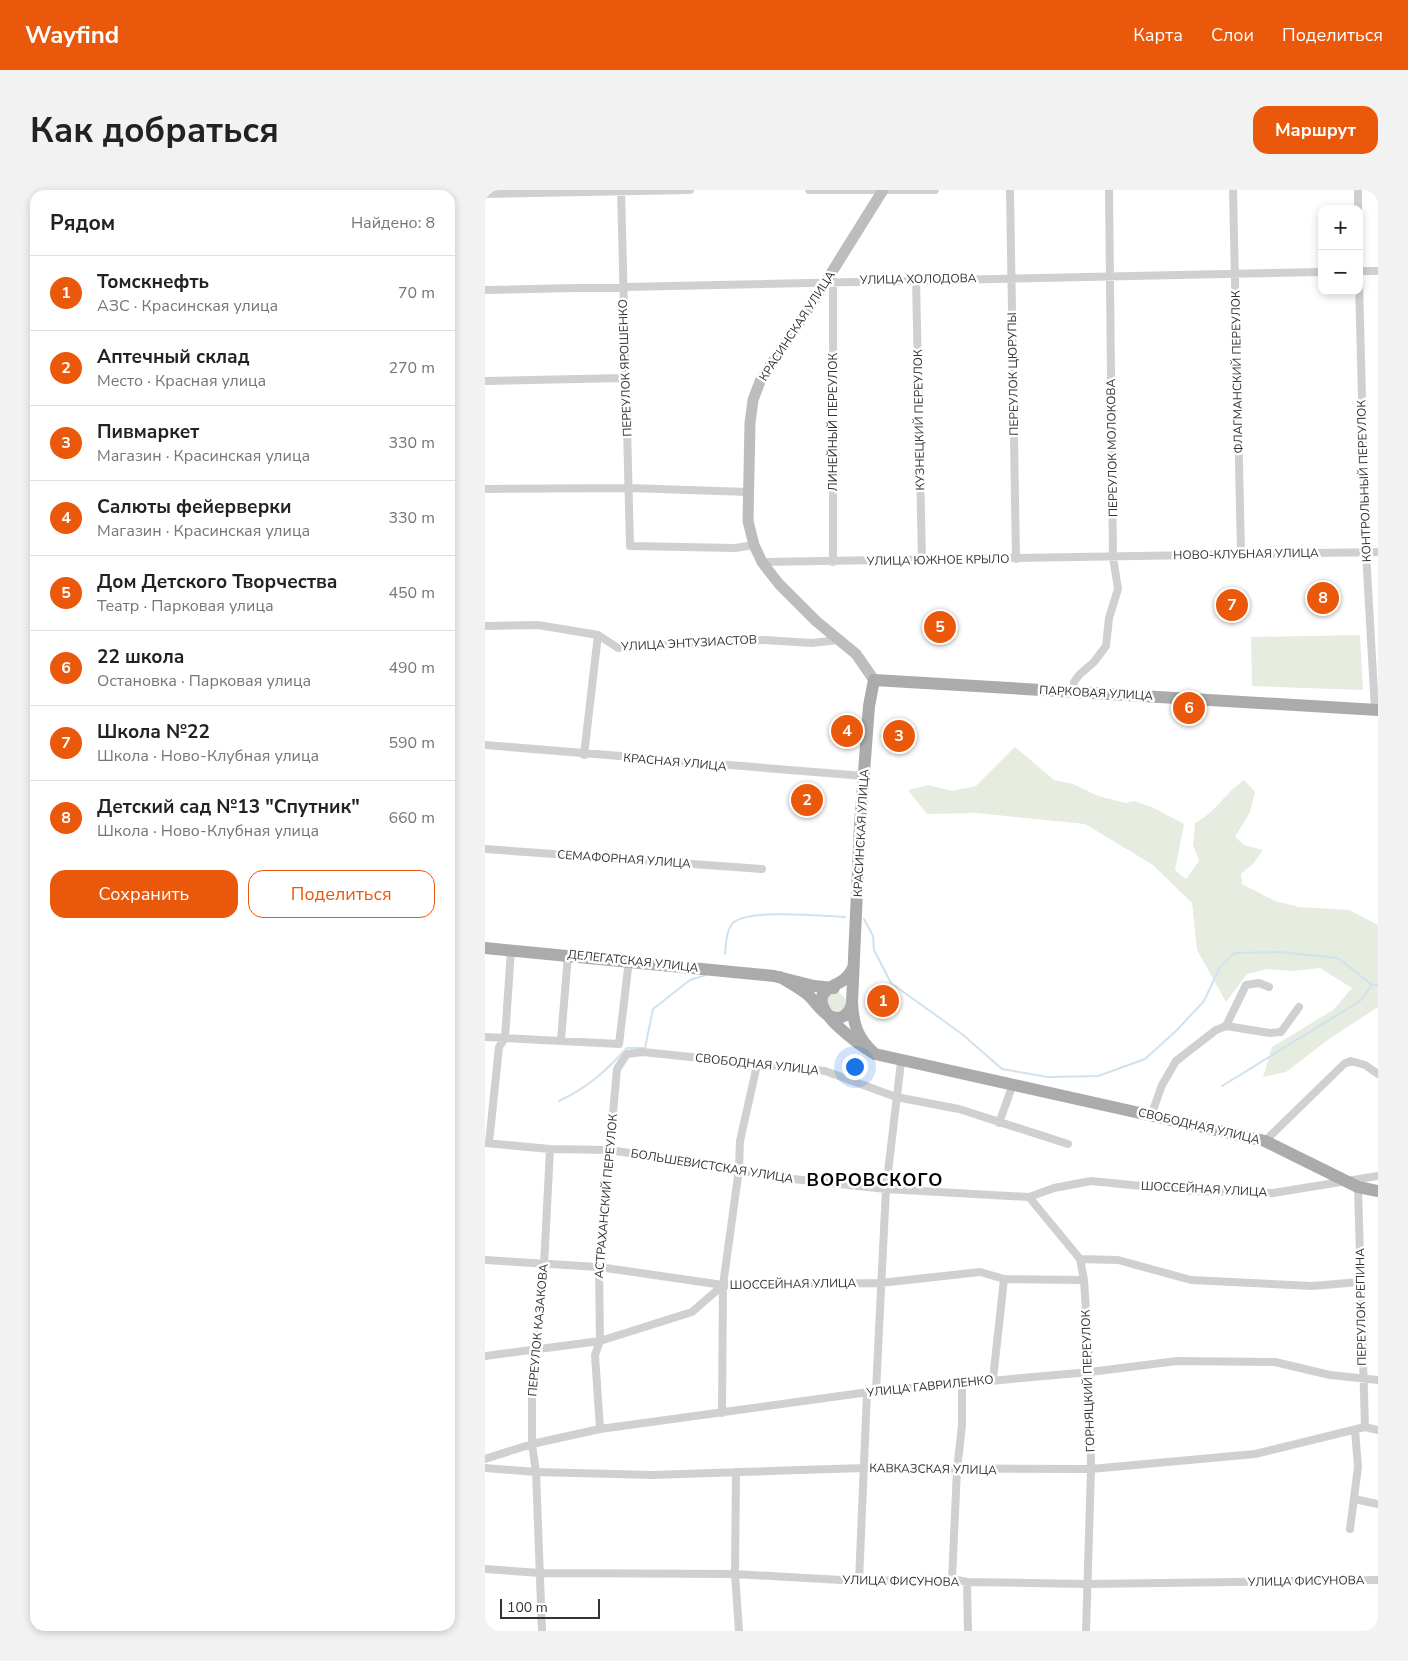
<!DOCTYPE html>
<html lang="ru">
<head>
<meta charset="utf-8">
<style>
  body { margin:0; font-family:"Nunito Sans",sans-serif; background:#f2f2f2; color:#222 }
  .controls { position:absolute; right:15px; top:15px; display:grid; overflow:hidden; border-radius:10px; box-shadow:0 2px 8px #0003 }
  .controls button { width:45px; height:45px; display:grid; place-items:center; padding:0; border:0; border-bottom:1px solid #e0e0e0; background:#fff; color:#222; font:25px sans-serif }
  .scale { position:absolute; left:15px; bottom:12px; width:100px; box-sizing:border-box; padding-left:5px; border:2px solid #333; border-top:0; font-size:14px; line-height:18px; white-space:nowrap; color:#333; -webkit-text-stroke:4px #fff; paint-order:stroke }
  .you { position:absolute; left:369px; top:876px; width:18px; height:18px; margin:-12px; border:4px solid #fff; border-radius:50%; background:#1a73e8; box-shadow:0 0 0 8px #1a73e833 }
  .badge { display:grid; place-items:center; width:32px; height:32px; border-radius:50%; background:#ea580c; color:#fff; font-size:16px; font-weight:700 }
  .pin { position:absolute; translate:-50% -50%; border:2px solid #fff; box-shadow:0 1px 5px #0006 }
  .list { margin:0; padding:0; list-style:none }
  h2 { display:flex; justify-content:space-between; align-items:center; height:65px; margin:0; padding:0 20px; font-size:21px }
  h2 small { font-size:16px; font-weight:400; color:#767676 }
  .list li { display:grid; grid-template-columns:32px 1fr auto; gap:15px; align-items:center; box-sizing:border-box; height:75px; padding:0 20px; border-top:1px solid #e0e0e0 }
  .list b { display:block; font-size:19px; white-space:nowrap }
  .list p { margin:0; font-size:16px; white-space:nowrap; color:#767676 }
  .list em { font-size:16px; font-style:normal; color:#767676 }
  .actions { display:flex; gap:10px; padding:15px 20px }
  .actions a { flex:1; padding:11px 0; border:1px solid #ea580c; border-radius:15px; text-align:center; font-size:18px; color:#ea580c }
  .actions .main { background:#ea580c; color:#fff }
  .map { position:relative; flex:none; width:893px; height:1441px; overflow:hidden; border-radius:15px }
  header { display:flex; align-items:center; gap:30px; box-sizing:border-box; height:70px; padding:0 25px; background:#ea580c; color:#fff }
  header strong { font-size:24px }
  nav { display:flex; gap:28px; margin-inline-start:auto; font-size:18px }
  .intro { display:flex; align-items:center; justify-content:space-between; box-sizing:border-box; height:120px; padding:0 30px }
  h1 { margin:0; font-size:35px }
  .button { padding:12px 22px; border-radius:15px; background:#ea580c; color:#fff; font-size:18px; font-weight:700 }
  main { display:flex; gap:30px; padding:0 30px }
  aside { flex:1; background:#fff; border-radius:15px; box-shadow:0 2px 8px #0003 }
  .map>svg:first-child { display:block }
  .green { fill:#e6ecdf }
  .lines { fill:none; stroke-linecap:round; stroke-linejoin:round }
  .stream { stroke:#cfe2ee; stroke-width:2 }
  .street { stroke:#d0d0d0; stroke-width:8 }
  .secondary { stroke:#bdbdbd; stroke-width:11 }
  .primary { stroke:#ababab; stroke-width:12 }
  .labels { text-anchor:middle; stroke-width:5; stroke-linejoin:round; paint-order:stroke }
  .street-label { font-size:12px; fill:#333; stroke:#fff }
  .district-label { font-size:18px; font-weight:bold; letter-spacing:1px; fill:#000; stroke:#fff }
</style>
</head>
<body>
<header>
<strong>Wayfind</strong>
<nav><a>Карта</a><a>Слои</a><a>Поделиться</a></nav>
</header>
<div class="intro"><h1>Как добраться</h1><a class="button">Маршрут</a></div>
<main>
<aside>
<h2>Рядом<small>Найдено: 8</small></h2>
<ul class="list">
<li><span class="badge">1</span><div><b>Томскнефть</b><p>АЗС · Красинская улица</p></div><em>70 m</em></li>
<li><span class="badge">2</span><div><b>Аптечный склад</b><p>Место · Красная улица</p></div><em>270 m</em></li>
<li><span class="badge">3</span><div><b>Пивмаркет</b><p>Магазин · Красинская улица</p></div><em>330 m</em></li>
<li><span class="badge">4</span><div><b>Салюты фейерверки</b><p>Магазин · Красинская улица</p></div><em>330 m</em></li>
<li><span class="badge">5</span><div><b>Дом Детского Творчества</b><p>Театр · Парковая улица</p></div><em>450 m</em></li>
<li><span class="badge">6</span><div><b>22 школа</b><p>Остановка · Парковая улица</p></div><em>490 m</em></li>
<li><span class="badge">7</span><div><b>Школа №22</b><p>Школа · Ново-Клубная улица</p></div><em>590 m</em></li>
<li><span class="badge">8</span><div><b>Детский сад №13 &quot;Спутник&quot;</b><p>Школа · Ново-Клубная улица</p></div><em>660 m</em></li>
</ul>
<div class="actions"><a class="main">Сохранить</a><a>Поделиться</a></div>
</aside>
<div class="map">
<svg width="893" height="1441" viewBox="0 0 893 1441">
  <rect width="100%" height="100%" fill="#fff"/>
  <path class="green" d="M875,445l3,55 -111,-4 -1,-49z
    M530,557l39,33 19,4 25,12 28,7 8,-2 18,6 32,17 -9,46 11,9 13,-18 -6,-16 2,-22c20,-10 30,-30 49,-43l11,12 -5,20 -15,25 9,8 19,5 -10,14 -12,10 1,10 33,17 24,6 50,3 29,15v82l-49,32 -43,33 -23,5 9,-30 61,-37 19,-22 -32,-20 -27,3 -26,-2 -20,5 -21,28 -29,-52 -5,-47 -39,-38 -68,-41 -108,-11 -50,1 -19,-24 21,-5 23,6 24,-5z
    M353,802l8,7 -1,11 -12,4 -7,-15 5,-5z"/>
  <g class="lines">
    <path class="stream" d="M379,729l9,17 1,14 17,33 71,51 40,35 46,8 50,-1 47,-17 32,-29 27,-29 16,-34 14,-14 45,-1 59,6 34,27
      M240,764c1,-10 1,-22 7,-30 12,-16 92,-8 113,-7
      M737,896l138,-85 12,-16h6
      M74,911c28,-13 47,-30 68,-53h18l8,-39 37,-29 16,-5"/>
    <path class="street" d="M136,0l9,356 105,2 19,-3
      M324,0h126
      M525,0l6,369
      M748,0l8,364
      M873,0v19
      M0,4l205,-4
      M874,81h19
      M431,89l6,282
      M348,91v281
      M874,92l7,270 9,158
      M0,100l837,-18
      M0,191l140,-3
      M0,299l144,-1 120,4
      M277,372l616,-10
      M0,436l53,-1 60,10 20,13 146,-8 48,3 26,-3
      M588,502l1,-10 5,-7 15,-13 12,-16 3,-28 9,-29 -5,-32 -4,-367
      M0,555l379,31
      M99,565l14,-120
      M0,659l277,20
      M741,836l20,-41 13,-2 10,4
      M0,847l134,7 10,-84
      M76,850l7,-85
      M666,926l11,-31 14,-24 40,-31 10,-4 44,7 11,-1 18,-25
      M514,933l14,-39
      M780,951l79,-77 7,-3 14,4 13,9
      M0,953l65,6 60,1 183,29 93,10 143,8 25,-9 37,-7 101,10 81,2 105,-17
      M4,953l10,-96 6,-9 6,-88
      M873,997l7,240
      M544,1007l51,62 4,21 6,92 1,97 -5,162
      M595,1069l38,1 73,20 121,6 48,-4
      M0,1070l114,7 124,18 157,-2 100,-11 24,7 80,1
      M0,1166l115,-15 92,-29 31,-27
      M508,1189l11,-100
      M391,1201l10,-202 15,-127
      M237,1223l1,-128 16,-116 1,-28 17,-76
      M115,1239l-5,-74 5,-14 -1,-74 18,-198 10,-15 16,-2 182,19 71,26 63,12 109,35
      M0,1269l47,-15 68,-15 276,-38 214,-19 87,-11 98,1 55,13 48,5
      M0,1278l51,4 117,3 210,-7 228,1 164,-15 110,-27 13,3
      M251,1282l-1,102 4,57
      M869,1309l24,5
      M865,1339l8,-62 -3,-37
      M0,1379l55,4 195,1 124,7 93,-2 15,3 120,2 291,-4
      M467,1389l5,-109 5,-45v-42
      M374,1391l8,-188
      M482,1392l1,49
      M57,1441l-6,-159 -4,-28v-47l3,-46 9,-86 6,-116"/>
    <path class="secondary" d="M389,490l-18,-26 -40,-33 -37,-37 -17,-22 -8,-17 -6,-24 2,-98 3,-23 8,-21 54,-80 68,-109"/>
    <path class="primary" d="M0,758l289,28 40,10 20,2
      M368,778c-9,18 -20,14 -29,25 -14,18 37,53 51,61l390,87 93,46 20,4
      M295,787c9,5 18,10 27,17 10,8 21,31 37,22 5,-3 7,-8 8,-13
      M390,864c-17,-15 -22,-29 -23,-52l8,-177 9,-119 5,-26 504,30"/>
  </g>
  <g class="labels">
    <g class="street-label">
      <text transform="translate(433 89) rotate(-1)" y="4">УЛИЦА ХОЛОДОВА</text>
      <text transform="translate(312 136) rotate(-57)" y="4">КРАСИНСКАЯ УЛИЦА</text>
      <text transform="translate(140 178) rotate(-92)" y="4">ПЕРЕУЛОК ЯРОШЕНКО</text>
      <text transform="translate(752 182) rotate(-91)" y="4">ФЛАГМАНСКИЙ ПЕРЕУЛОК</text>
      <text transform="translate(528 184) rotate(-91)" y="4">ПЕРЕУЛОК ЦЮРУПЫ</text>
      <text transform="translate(434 230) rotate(-91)" y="4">КУЗНЕЦКИЙ ПЕРЕУЛОК</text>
      <text transform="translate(348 232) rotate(-90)" y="4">ЛИНЕЙНЫЙ ПЕРЕУЛОК</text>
      <text transform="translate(627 258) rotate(-91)" y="4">ПЕРЕУЛОК МОЛОКОВА</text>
      <text transform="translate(879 291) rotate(-92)" y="4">КОНТРОЛЬНЫЙ ПЕРЕУЛОК</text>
      <text transform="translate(761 364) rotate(-1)" y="4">НОВО-КЛУБНАЯ УЛИЦА</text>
      <text transform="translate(453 370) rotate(-1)" y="4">УЛИЦА ЮЖНОЕ КРЫЛО</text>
      <text transform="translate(204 453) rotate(-3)" y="4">УЛИЦА ЭНТУЗИАСТОВ</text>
      <text transform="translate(611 503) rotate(3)" y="4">ПАРКОВАЯ УЛИЦА</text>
      <text transform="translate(190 572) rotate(5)" y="4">КРАСНАЯ УЛИЦА</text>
      <text transform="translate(376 643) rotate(-87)" y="4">КРАСИНСКАЯ УЛИЦА</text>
      <text transform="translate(139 669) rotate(4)" y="4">СЕМАФОРНАЯ УЛИЦА</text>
      <text transform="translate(148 771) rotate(6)" y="4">ДЕЛЕГАТСКАЯ УЛИЦА</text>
      <text transform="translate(272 874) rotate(6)" y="4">СВОБОДНАЯ УЛИЦА</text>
      <text transform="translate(714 936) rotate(13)" y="4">СВОБОДНАЯ УЛИЦА</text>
      <text transform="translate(227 976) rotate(9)" y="4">БОЛЬШЕВИСТСКАЯ УЛИЦА</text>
      <text transform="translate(719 999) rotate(3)" y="4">ШОССЕЙНАЯ УЛИЦА</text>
      <text transform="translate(121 1006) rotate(-85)" y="4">АСТРАХАНСКИЙ ПЕРЕУЛОК</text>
      <text transform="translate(308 1094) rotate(-1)" y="4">ШОССЕЙНАЯ УЛИЦА</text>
      <text transform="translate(876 1117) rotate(-91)" y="4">ПЕРЕУЛОК РЕПИНА</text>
      <text transform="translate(53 1140) rotate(-85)" y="4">ПЕРЕУЛОК КАЗАКОВА</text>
      <text transform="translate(603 1191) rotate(-92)" y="4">ГОРНЯЦКИЙ ПЕРЕУЛОК</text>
      <text transform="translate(445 1196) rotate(-6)" y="4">УЛИЦА ГАВРИЛЕНКО</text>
      <text transform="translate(448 1279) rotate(1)" y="4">КАВКАЗСКАЯ УЛИЦА</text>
      <text transform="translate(416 1391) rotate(1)" y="4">УЛИЦА ФИСУНОВА</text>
      <text transform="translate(821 1391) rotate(-1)" y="4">УЛИЦА ФИСУНОВА</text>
    </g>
    <g class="district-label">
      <text x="390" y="996">ВОРОВСКОГО</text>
    </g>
  </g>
</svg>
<div class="controls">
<button>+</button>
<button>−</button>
</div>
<div class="scale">100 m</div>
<div class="you"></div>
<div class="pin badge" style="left:398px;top:811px">1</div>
<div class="pin badge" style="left:322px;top:610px">2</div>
<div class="pin badge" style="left:414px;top:546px">3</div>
<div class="pin badge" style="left:362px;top:541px">4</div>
<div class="pin badge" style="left:455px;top:437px">5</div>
<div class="pin badge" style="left:704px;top:518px">6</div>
<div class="pin badge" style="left:747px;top:415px">7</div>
<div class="pin badge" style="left:838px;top:408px">8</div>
</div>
</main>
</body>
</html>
